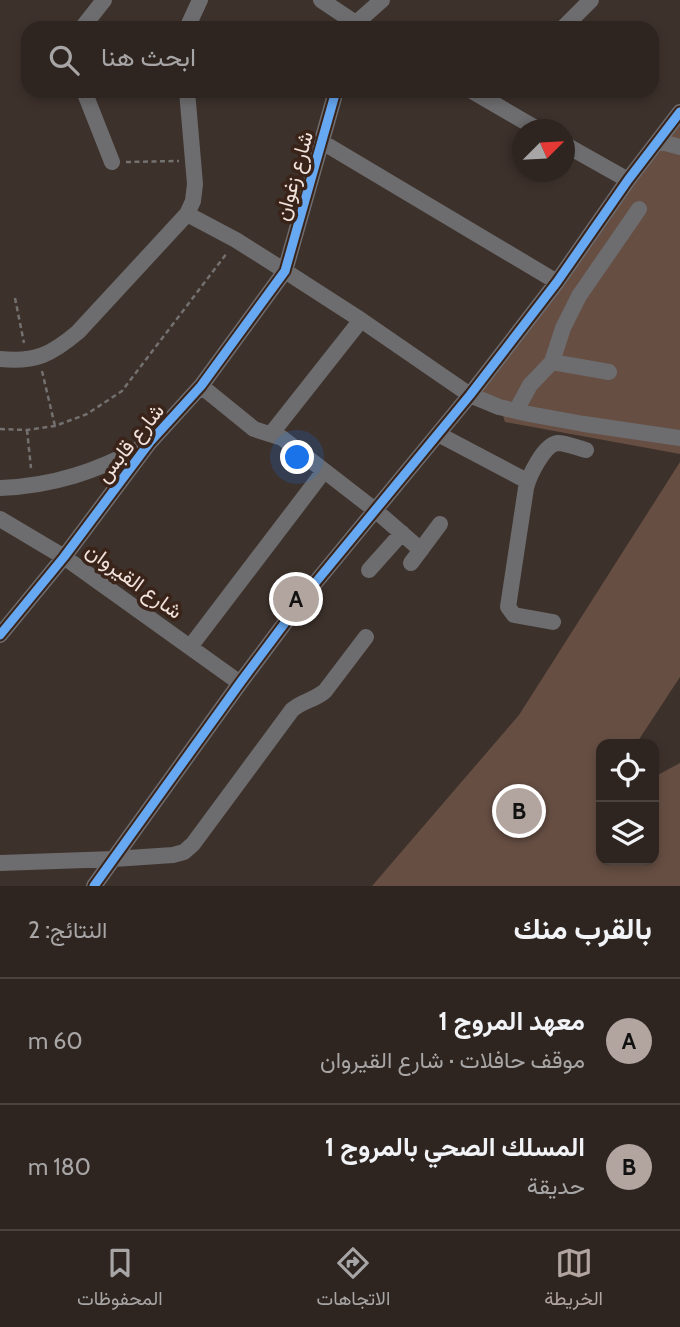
<!DOCTYPE html>
<html lang="ar">
<head>
<meta charset="utf-8">
<style>
  body { margin:0; font-family:Cabin,Vazirmatn,sans-serif; background:#362d29; color:#f1f3f6; direction:rtl }
  .controls { position:absolute; right:21px; bottom:21px; display:grid; overflow:hidden; border-radius:14px; box-shadow:0 4px 10px #0003 }
  .controls button { width:63px; height:63px; display:grid; place-items:center; padding:0; border:0; border-bottom:2px solid #49423e; background:#2e2520; color:#f1f3f6; font:35px sans-serif }
  .compass { position:absolute; left:512px; top:119px; width:63px; height:63px; border-radius:50%; background:#2e2520; box-shadow:0 4px 10px #0003; rotate:66deg }
  .you { position:absolute; left:298px; top:458px; width:24px; height:24px; margin:-18px; border:5px solid #fff; border-radius:50%; background:#1a73e8; box-shadow:0 0 0 10px #1a73e833 }
  .badge { display:grid; place-items:center; width:46px; height:46px; border-radius:50%; background:#b2a49e; color:#111; font-size:23px; font-weight:700 }
  .pin { position:absolute; translate:-50% -50%; border:4px solid #fff; box-shadow:0 2px 7px #0006 }
  .list { margin:0; padding:0; list-style:none }
  h2 { display:flex; justify-content:space-between; align-items:center; height:91px; margin:0; padding:0 28px; font-size:30px }
  h2 small { font-size:23px; font-weight:400; color:#a7a5a5 }
  .list li { display:grid; grid-template-columns:46px 1fr auto; gap:21px; align-items:center; box-sizing:border-box; height:126px; padding:0 28px; border-top:2px solid #49423e }
  .list b { display:block; font-size:26px; white-space:nowrap }
  .list p { margin:0; font-size:23px; white-space:nowrap; color:#a7a5a5 }
  .list em { font-size:23px; font-style:normal; color:#a7a5a5 }
  .icon { flex:none; width:38px; height:38px; fill:none; stroke:currentColor; stroke-width:2; stroke-linecap:round; stroke-linejoin:round }
  .map { position:relative; flex:none; width:680px; height:886px; overflow:hidden; direction:ltr }
  .search { position:absolute; background:#2e2520; box-shadow:0 4px 10px #0003; left:21px; right:21px; top:21px; height:77px; display:flex; align-items:center; gap:18px; box-sizing:border-box; padding:0 24px; border-radius:21px; color:#a7a5a5; font-size:26px }
  .sheet { height:343px; background:#2e2520 }
  nav { display:flex; justify-content:space-around; align-items:center; box-sizing:border-box; height:98px; border-top:2px solid #49423e; background:#2e2520; font-size:19px; color:#a7a5a5 }
  nav a { display:grid; justify-items:center; gap:4px }
  nav .on { color:#b2a49e }
  .map>svg:first-child { display:block }
  .green { fill:#664e43 }
  .lines { fill:none; stroke-linecap:round; stroke-linejoin:round }
  .path { stroke:#737070; stroke-width:2.5; stroke-dasharray:5 3.5; stroke-linecap:butt }
  .minor { stroke:#6d6c6e; stroke-width:16 }
  .cycleway-casing { stroke:#3a241a; stroke-width:13 }
  .cycleway { stroke:#66a8f1; stroke-width:9 }
  .labels { text-anchor:middle; stroke-width:7; stroke-linejoin:round; paint-order:stroke }
  .street-label { font-size:21px; fill:#f1e2dc; stroke:#3a241a }
</style>
</head>
<body>
<div class="map">
<svg width="680" height="886" viewBox="0 0 680 886">
  <rect width="100%" height="100%" fill="#3d312b"/>
  <path class="green" d="M680,109v345l-175,-32 -6,-18 -23,-10z
    M680,462v215l-44,67h-35v116h53v-83l26,-14v123h-308l147,-171z"/>
  <g class="lines">
    <path class="path" d="M126,162l53,-1
      M15,298l9,45
      M42,371l13,55
      M0,429l27,1 28,-4 32,-12 35,-23 105,-138
      M27,430l4,38"/>
    <path class="minor" d="M321,0l42,28
      M355,24l27,-24
      M82,28l22,-28
      M187,28l13,-28
      M563,28l28,-28
      M84,91l28,71
      M472,91l67,39
      M658,141l22,6
      M322,142l235,140
      M564,144l64,36
      M187,214l49,26 49,31 76,49 109,75 29,12 30,7 55,10 96,14
      M0,359c35,4 52,-5 78,-27l109,-118 6,-13 2,-17 -8,-93
      M552,362l57,10
      M201,386l53,43 28,9 93,72 46,40
      M516,411l14,-26 22,-23 11,-34 16,-32 60,-87
      M271,434l90,-114
      M438,434l89,47
      M0,488c54,-2 97,-17 144,-42
      M0,519l64,38 176,126
      M411,563l29,-39
      M369,570l33,-37
      M553,622l-39,-7 -6,-8 18,-119c3,-12 18,-44 32,-45 8,0 19,5 28,7
      M0,635l64,-78 86,-115 51,-56 84,-115 51,-180
      M190,647l134,-176
      M0,863l114,-4 59,-4 11,-3 9,-8 99,-134c10,-9 23,-10 33,-19l41,-54
      M94,886l146,-203 71,-95 159,-193 87,-113 71,-102 52,-68"/>
    <defs>
      <path id="cycleway" d="M0,635l64,-78 86,-115 51,-56 84,-115 51,-180
        M94,886l146,-203 71,-95 159,-193 87,-113 71,-102 52,-68"/>
    </defs>
    <use href="#cycleway" class="cycleway-casing"/>
    <use href="#cycleway" class="cycleway"/>
  </g>
  <g class="labels">
    <g class="street-label">
      <text transform="translate(294 176) rotate(-74)" y="7">شارع زغوان</text>
      <text transform="translate(130 443) rotate(-51)" y="7">شارع قابس</text>
      <text transform="translate(134 581) rotate(36)" y="7">شارع القيروان</text>
    </g>
  </g>
</svg>
<div class="controls">
<button><svg class="icon" aria-label="locate" viewBox="0 0 24 24"><circle cx="12" cy="12" r="6"/><path d="M12 2v4M12 18v4M2 12h4M18 12h4"/></svg></button>
<button><svg class="icon" aria-label="layers" viewBox="0 0 24 24"><path d="M12 4l9 5-9 5-9-5zM3 14l9 5 9-5"/></svg></button>
</div>
<svg class="compass" viewBox="-18 -18 36 36"><path d="M0-13l5 13h-10z" fill="#e53935"/><path d="M0 13l5-13h-10z" fill="#a7a5a5"/></svg>
<div class="you"></div>
<div class="pin badge" style="left:296px;top:599px">A</div>
<div class="pin badge" style="left:519px;top:811px">B</div>
<div class="search"><svg class="icon" aria-label="search" viewBox="0 0 24 24"><circle cx="10" cy="10" r="6"/><path d="M15 15l6 6"/></svg>ابحث هنا</div>
</div>
<section class="sheet">
<h2>بالقرب منك<small>النتائج: 2</small></h2>
<ul class="list">
<li><span class="badge">A</span><div><b>معهد المروج 1</b><p>موقف حافلات · شارع القيروان</p></div><em>60 m</em></li>
<li><span class="badge">B</span><div><b>المسلك الصحي بالمروج 1</b><p>حديقة</p></div><em>180 m</em></li>
</ul>
</section>
<nav>
<a class="on"><svg class="icon" aria-label="map" viewBox="0 0 24 24"><path d="M3 6l6-2 6 2 6-2v14l-6 2-6-2-6 2zM9 4v14M15 6v14"/></svg>الخريطة</a>
<a><svg class="icon" aria-label="directions" viewBox="0 0 24 24"><path d="M12 3l9 9-9 9-9-9zM9 14v-3h6M13 9l2 2-2 2"/></svg>الاتجاهات</a>
<a><svg class="icon" aria-label="saved" viewBox="0 0 24 24"><path d="M7 4h10v16l-5-4-5 4z"/></svg>المحفوظات</a>
</nav>
</body>
</html>
